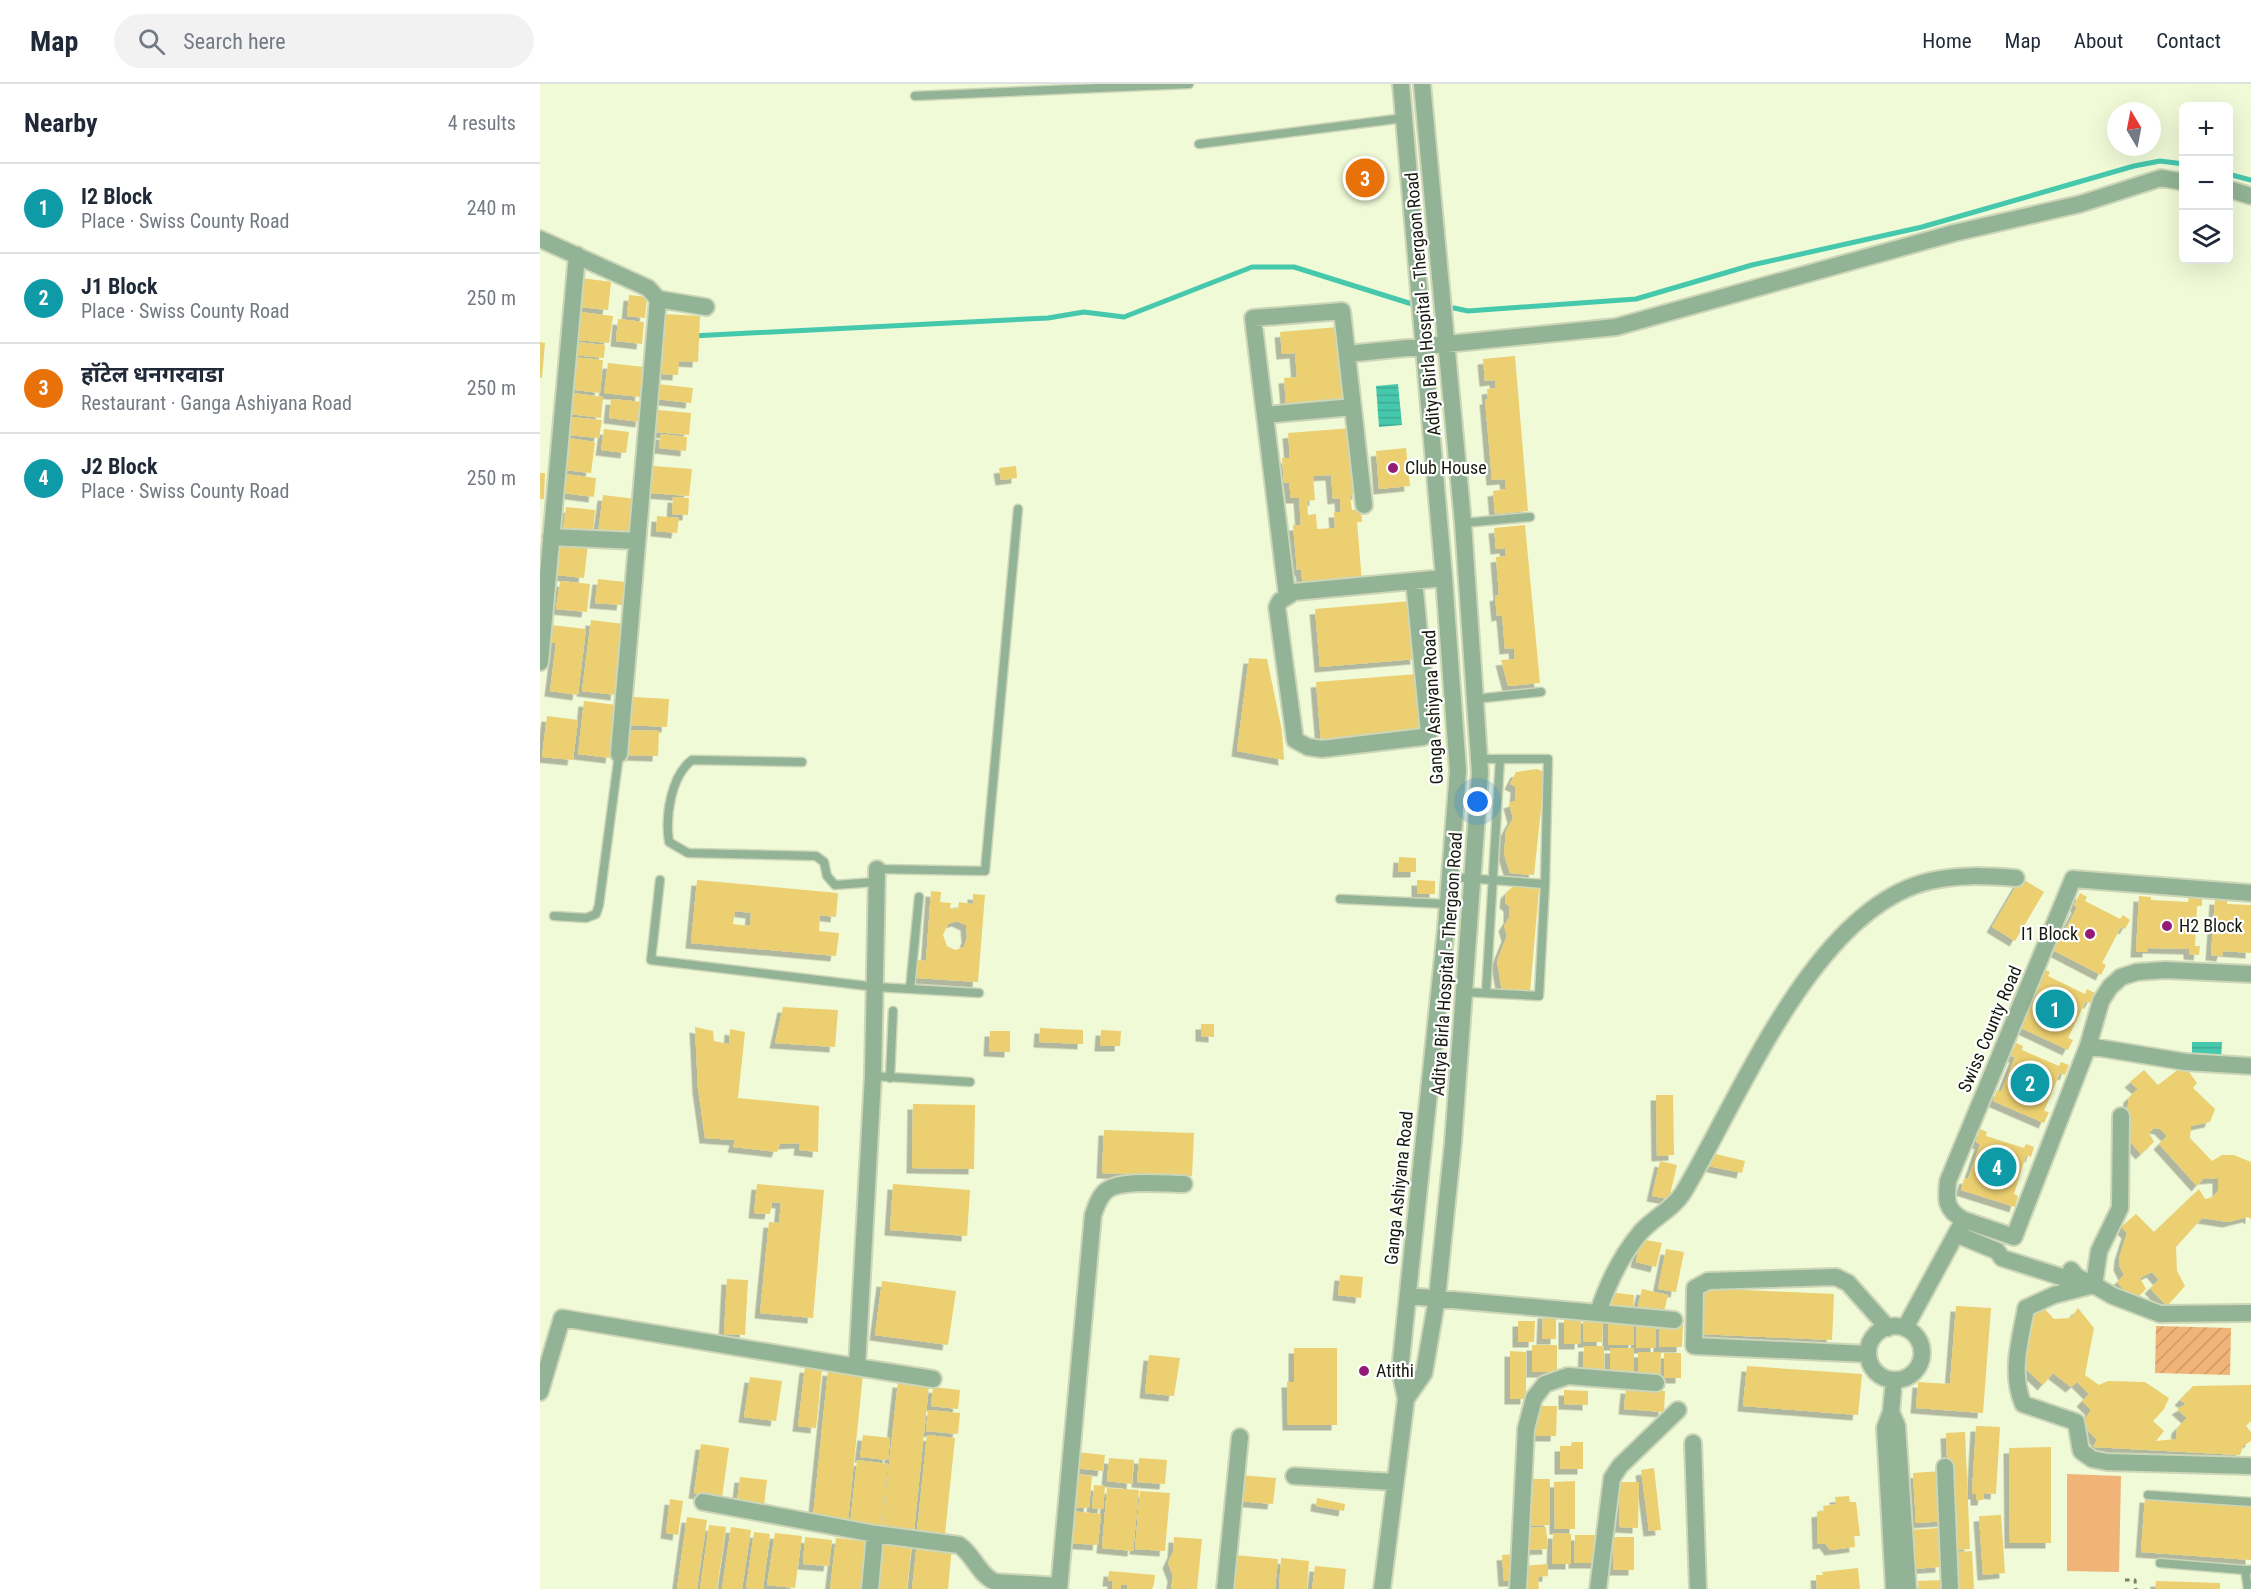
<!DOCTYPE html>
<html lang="en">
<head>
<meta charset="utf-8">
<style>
  body { margin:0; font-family:"Roboto Condensed","Noto Sans Devanagari",sans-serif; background:#f2f2f3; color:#1f2937 }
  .controls { position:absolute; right:18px; top:18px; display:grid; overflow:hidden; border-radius:9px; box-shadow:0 6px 24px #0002 }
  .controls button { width:54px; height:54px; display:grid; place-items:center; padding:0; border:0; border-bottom:2px solid #e0e1e3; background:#fff; color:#1f2937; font:30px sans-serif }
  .compass { position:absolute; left:1567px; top:18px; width:54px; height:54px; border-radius:50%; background:#fff; box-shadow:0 6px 24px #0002; rotate:350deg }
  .you { position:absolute; left:938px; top:718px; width:21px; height:21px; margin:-15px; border:4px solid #fff; border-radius:50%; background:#1a73e8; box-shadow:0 0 0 9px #1a73e833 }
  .badge { display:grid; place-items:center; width:39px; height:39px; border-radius:50%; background:#0b8043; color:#fff; font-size:20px; font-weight:700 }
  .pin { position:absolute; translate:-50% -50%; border:3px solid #fff; box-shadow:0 2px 6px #0006 }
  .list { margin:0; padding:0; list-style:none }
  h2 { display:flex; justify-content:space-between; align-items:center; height:78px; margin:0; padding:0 24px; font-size:26px }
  h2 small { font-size:20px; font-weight:400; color:#747a83 }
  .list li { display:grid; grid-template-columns:39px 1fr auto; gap:18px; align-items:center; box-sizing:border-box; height:90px; padding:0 24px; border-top:2px solid #e0e1e3 }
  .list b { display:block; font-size:22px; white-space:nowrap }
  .list p { margin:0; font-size:20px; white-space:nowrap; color:#747a83 }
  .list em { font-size:20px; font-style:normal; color:#747a83 }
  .icon { flex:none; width:33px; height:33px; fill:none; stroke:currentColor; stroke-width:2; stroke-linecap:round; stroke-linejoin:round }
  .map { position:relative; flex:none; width:1711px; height:1505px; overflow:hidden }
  header { display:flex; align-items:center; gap:36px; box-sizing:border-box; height:84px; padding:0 30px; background:#fff; border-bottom:2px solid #e0e1e3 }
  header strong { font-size:28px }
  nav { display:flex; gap:33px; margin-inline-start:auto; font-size:21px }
  .search { width:420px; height:54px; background:#f2f2f3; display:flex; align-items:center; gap:15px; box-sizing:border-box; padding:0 21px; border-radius:33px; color:#747a83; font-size:22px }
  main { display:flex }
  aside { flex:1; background:#fff }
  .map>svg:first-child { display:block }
  .park { fill:#f0b378 }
  .garden { fill:url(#garden-furrows) }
  .water { fill:url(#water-rules) }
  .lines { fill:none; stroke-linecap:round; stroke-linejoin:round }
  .stream { stroke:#46c8ad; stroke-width:5 }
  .building { fill:#eccf6f; fill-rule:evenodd; filter:url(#shadow) }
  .lane-casing { stroke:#cdd6b7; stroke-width:11 }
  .street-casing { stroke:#cdd6b7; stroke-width:20 }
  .path { stroke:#7a806a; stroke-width:3; stroke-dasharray:4.5 4.5; stroke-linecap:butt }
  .lane { stroke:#92b396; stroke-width:8 }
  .street { stroke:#92b396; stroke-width:16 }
  .poi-dot { fill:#931a76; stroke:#fff; stroke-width:2 }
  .labels { text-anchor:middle; stroke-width:4.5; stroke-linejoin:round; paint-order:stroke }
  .street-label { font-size:18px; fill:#16190d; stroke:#fff }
  .poi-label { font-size:18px; fill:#16190d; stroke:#fff; text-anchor:start }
</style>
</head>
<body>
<header>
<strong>Map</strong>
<div class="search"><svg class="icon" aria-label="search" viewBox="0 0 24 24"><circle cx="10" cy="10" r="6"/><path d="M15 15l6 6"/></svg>Search here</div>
<nav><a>Home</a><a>Map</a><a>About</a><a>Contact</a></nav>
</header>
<main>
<aside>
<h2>Nearby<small>4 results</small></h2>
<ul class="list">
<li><span class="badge" style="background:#0f9aa8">1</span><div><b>I2 Block</b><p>Place · Swiss County Road</p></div><em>240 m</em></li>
<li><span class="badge" style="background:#0f9aa8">2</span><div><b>J1 Block</b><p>Place · Swiss County Road</p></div><em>250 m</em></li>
<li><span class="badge" style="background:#e8710a">3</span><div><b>हॉटेल धनगरवाडा</b><p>Restaurant · Ganga Ashiyana Road</p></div><em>250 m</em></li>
<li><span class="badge" style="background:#0f9aa8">4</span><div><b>J2 Block</b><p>Place · Swiss County Road</p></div><em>250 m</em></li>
</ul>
</aside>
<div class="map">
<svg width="1711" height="1505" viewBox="0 0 1711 1505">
  <defs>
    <pattern id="garden-furrows" width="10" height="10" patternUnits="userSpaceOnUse" patternTransform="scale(1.5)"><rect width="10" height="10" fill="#f0b378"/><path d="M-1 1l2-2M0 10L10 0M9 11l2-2" fill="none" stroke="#cd9967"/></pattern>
    <pattern id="water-rules" width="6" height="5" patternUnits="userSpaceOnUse" patternTransform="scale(1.5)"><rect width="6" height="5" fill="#46c8ad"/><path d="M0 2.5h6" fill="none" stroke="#3dab94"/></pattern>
    <filter id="shadow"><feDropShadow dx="-5.5" dy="5.5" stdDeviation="0" flood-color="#0004"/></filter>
  </defs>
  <rect width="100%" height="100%" fill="#f0fad7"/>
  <path class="park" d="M1527,1390l54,2 -2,96 -52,-1z"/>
  <path class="garden" d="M1616,1242l75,2 -1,47 -75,-2z"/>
  <path class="water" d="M858,300l4,41 -23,2 -3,-41z
    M1652,958h30l-1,18 -29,-1z"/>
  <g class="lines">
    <path class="stream" d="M1688,90l23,6
      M914,224l14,3 168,-12 116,-34 170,-38 212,-61 26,-5 24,3
      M152,252l356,-18 36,-6 40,5 128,-50h42l118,37"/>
  </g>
  <path class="building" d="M42,194l29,4 -3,28 -29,-3z
    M89,211l18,2 -2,21 -18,-2z
    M40,228l33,4 -4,27 -32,-3z
    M124,230l36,2 -2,46 -19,-1 -1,14 -16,-1z
    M78,235l26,3 -2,22 -26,-3z
    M798,243l6,71 -58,5 -2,-25 13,-1 -2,-24 -13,1 -2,-22z
    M0,258l5,1 -3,35 -2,-1z
    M36,258l29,3 -1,13 -30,-3z
    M975,272l13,155 -33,3 -2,-23 13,-2 -1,-10 -13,1 -7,-81h3l-1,-10 9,-1 -1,-8 -10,1 -2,-22z
    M32,273l31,3 -3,33 -32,-4z
    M68,279l36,4 -4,30 -36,-4z
    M117,300l36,4 -2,15 -35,-4z
    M33,309l30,4 -2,21 -31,-4z
    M71,315l32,3 -2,20 -32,-4z
    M118,326l33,3 -2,22 -33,-3z
    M31,333l31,3 -3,18 -31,-3z
    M812,344l1,11h-5l4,43 4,-1 2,13 -8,1 2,15 9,-1 1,13h-5l5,60 -59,5 -2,-17h-4l-4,-45h8l-2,-27h-8l-2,-16 -5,1 -2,-25h8l-2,-25zM791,391l2,24 7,-1 1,14h-7l1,16 -18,1 -1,-15 -8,1 -1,-14 8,-1 -2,-24z
    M64,345l25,3 -3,21 -25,-3z
    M121,350l26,3 -1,14 -27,-3z
    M29,354l26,4 -4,31 -26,-3z
    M866,364l4,38 -31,3 -3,-38z
    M113,382l39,3 -3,27 -39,-3z
    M476,382l1,12 -16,2 -2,-12z
    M0,389h5l-1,26h-4z
    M25,390l31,4 -2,19 -31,-4z
    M63,411l33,4 -4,38 -34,-4z
    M133,413l16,1 -1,17 -16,-1z
    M26,423l29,3 -2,24 -30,-3z
    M117,432l22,2 -2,15 -21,-2z
    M985,441l15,158 -32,3 -7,-26 14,-1 -1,-11 -9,1 -3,-34 -5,1 -2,-20 4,-1 -3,-38 10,-1 -1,-8 -9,1 -2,-21z
    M21,457l27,3 -4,34 -27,-3z
    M58,495l27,3 -3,23 -27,-2z
    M20,497l30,3 -3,28 -31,-3z
    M871,517l5,58 -96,8 -5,-58z
    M51,536l33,4 -8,71 -34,-4z
    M11,541l35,4 -8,66 -28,-4 6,-48h-7z
    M709,574l18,1 15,72 2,29 -47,-9z
    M877,590l4,60 -100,8 -5,-60z
    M92,613l37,2 -2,28 -37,-2z
    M44,617l33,4 -6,53 -33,-4z
    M7,632l31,4 -5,40 -31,-3z
    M87,646l32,1 -1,25 -32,-1z
    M997,685l8,3 -11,103 -24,-2 -6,-19 2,-23 7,-13 -4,-15 6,-2 1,-14 -6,-3 6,-12z
    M859,773l17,1v14h-18z
    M1481,794l23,14 -29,49 -23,-14z
    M157,796l141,13 -2,24 -16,-2 -1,16 20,2 -3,23 -145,-13zM195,827l16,2 -1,13 -17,-2z
    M877,796l18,1v13h-18z
    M973,802l26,3 -9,103 -28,-1 -5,-30 10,-25 -3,-10 5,-8v-12l-4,-3 1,-10z
    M391,807l10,1 -1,10 11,1 -1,5 8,1 1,-7 14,2v-10l12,1 -7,87 -62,-4 1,-18 9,1zM417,837l9,4 1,12 -3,10 -9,3 -8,-4 -4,-11 5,-11z
    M1540,809l7,4 -2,4 35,18 3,-4 7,5 -5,9 -4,-2 -19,36 4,2 -5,10 -50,-26 6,-11 3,2 17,-33 -3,-2z
    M1599,812l12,1v3l37,2 1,-5 13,1v8h-5l-2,40h5l-1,9 -10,-1v-5l-41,-1v4h-12z
    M1675,815l12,1v4l24,1v48l-28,-2 -1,5 -11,-1z
    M1503,885l7,3 -2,4 37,18 2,-5 8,4 -5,10 -4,-2 -18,37 5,2 -5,10 -51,-24 5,-11 3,2 16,-34 -4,-2z
    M243,923l55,3 -3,37 -60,-4z
    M661,940h13v13l-13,-1z
    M155,943l18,4 1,10 15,3 1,-15 15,3 -7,66 81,8 -1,46 -19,-2 1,-7 -20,1 -3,8 -44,-5 2,-7 -30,-2 -7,-50z
    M500,944l43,2v14l-44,-2z
    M561,946l20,1 -1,15h-20z
    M450,947h20v21l-21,-1z
    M1476,959l7,3 -1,4 37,16 2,-4 8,3 -4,10 -5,-2 -16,38 5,1 -5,11 -51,-22 4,-11 4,2 14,-35 -4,-1z
    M1644,981l13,18 -4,5 22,21 -5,13 -19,4 -1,12 22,23 10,-6h12l17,7v57l-3,-2 -20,5 -26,-4 -26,29 1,24 8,15 -18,20 -17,-18 9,-8 -7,-8 -12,6 6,11 -12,12 -17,-19 7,-7 -5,-10 1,-10 7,-22 -6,-6 15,-13 18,18 45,-43 6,10 8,-2 5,-6v-13l-15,1 -6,7 -38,-42 8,-8 -7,-7 -6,-1 -5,5 5,9 -13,12 -15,-17 5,-6 -4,-18 2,-16 9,-8 -8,-7 14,-12 14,15z
    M1116,1011h17l1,60 -17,1z
    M373,1020l62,1 -1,64 -62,-1z
    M1440,1045l7,3 -1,4 38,12 2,-4 8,3 -3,10 -5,-2 -12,39 4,2 -3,11 -54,-17 4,-12 3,1 12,-35 -4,-2z
    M564,1046l90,3 -2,43 -90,-3z
    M1171,1069l34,8 -3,12 -34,-7z
    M1120,1077l17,4 -8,34 -17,-3z
    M217,1100l67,6 -11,128 -53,-5 9,-91 10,1 2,-20 -9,-1 -2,12 -16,-1z
    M353,1100l77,6 -3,46 -77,-6z
    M1101,1155l21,4 -6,24 -20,-5z
    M1126,1165l18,3 -8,40 -18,-3z
    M800,1191l23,2 -2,21 -23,-3z
    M187,1195l21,1 -3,55 -21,-1z
    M342,1197l74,10 -8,54 -73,-10z
    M1160,1204l134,6 -2,46 -134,-6z
    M1102,1205l26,6 -5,21 -26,-6z
    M1069,1208l25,3 -1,16 -26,-3z
    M1416,1222l35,2 -8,105 -67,-5 2,-26 32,2z
    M1503,1223l11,12 17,-1 7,-10 16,20 -9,47 14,10 9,-4 37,1 24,16 -5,11 -11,12 11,10 -8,10 20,-2 1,-11 10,-10 -10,-9 9,-5 -6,-4 13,-14 58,-1v36l-5,5 5,6v9l-8,5 -3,9 -147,-8 4,-7 -15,-16 9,-14 -9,-9 7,-7 -12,-12 -6,5 -18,-14 -10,12 -20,-19 4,-43z
    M1003,1229h13v26h-14z
    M1024,1233l17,1 -1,26h-16z
    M1068,1233h26v28h-26z
    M1043,1234h20l-1,24h-19z
    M1097,1236h19v28h-20z
    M978,1237h17l-1,21h-16z
    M1119,1239l24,1 -1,23h-23z
    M992,1261h25v27h-25z
    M1044,1262h20v24h-21z
    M754,1264h43v77h-49l-1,-43h7z
    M1070,1264h24v25h-24z
    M970,1267l16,1v47h-16z
    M1098,1268h23l-1,26h-22z
    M1124,1269h17v25h-17z
    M609,1271l31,3 -6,38 -29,-3z
    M1207,1282l115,8 -4,41 -115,-9z
    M265,1283l17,2 -6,59 -18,-2z
    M288,1286l35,4 -15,147 -35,-4z
    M210,1293l32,4 -6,40 -32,-4z
    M358,1298l31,3 -15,146 -32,-3z
    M393,1303l27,3 -2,19 -27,-3z
    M1086,1304l39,3 -1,21 -40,-3z
    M1024,1306l24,1v14l-24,-1z
    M997,1322h20l-1,30h-20z
    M388,1326l32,3 -2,21 -32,-3z
    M1436,1342l24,1 -4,67 -12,-1 -1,7h-7v-6h-4z
    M1425,1348l5,117 -19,1 -5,-117z
    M323,1351l27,3 -2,22 -28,-3z
    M387,1351l28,3 -10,96 -28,-3z
    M1032,1358h11v27h-23v-23h11z
    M161,1360l28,4 -7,49 -28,-4z
    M1511,1363v96h-41l-1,-95z
    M536,1368l29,3 -2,16 -29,-3z
    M569,1374l25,2 -2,24 -25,-3z
    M599,1374l28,2 -2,24 -28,-2z
    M317,1376l31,4 -7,64 -31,-3z
    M1114,1384l7,62 -12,1 -8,-61z
    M1403,1387l3,50 -30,2 -3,-50z
    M533,1390l19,2 -3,32 -19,-1z
    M700,1391l36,3 -3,26 -35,-3z
    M200,1393l27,3 -3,26 -27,-4z
    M989,1395h21v46l-20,1z
    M1035,1397v48h-20l-1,-47z
    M1079,1398h20l-1,46 -19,-1z
    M554,1401l11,1 -2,23 -11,-1z
    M567,1404l32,2 -6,61 -31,-3z
    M600,1407l30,2 -5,58 -30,-2z
    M1309,1412l1,6h6l4,34h-6l1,11 -25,3 -5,-7 -7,1 -1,-32 7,-1 -1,-5 13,-2 -1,-7z
    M1605,1413l106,8v55l-110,-8z
    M777,1414l28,6 -1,7 -28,-5z
    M130,1415l13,2 -5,34 -12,-2z
    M530,1427l31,3 -3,31 -31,-2z
    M1461,1431l4,58 -22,2 -4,-59z
    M147,1433l20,3 -10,69h-20z
    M169,1441l17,2 -9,62h-17z
    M191,1443l20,3 -9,59h-20z
    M1006,1443l2,22 -24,1 -1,-22z
    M1399,1444l2,39 -30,2 -2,-39z
    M214,1448l16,2 -7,55 -17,-1z
    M235,1449l27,3 -7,52 -28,-3z
    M1013,1449l18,1v30h-19z
    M1035,1451h23v28h-24z
    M265,1453l27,3 -3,26 -26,-2z
    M634,1453l28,2 -5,50h-26l2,-13 -5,-13 5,-11z
    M1073,1453h21v33h-21z
    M296,1454l35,4 -5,47h-36z
    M343,1455l29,3 -5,47h-29z
    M377,1459l35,3 -4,43h-36z
    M1432,1467l2,38h-14l-2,-37z
    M975,1470l1,27h-12l-2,-26z
    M695,1471l43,4 -3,30h-44z
    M741,1474l28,3 -2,28h-28z
    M1008,1480v12l-10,1 1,12h-17v-23z
    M775,1482l31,3 -2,20h-32z
    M1318,1484l2,21h-43l-1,-14h7l-1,-3z
    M569,1487l46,4 -1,9 -2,5h-25v-4h-6v4h-9l1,-8h-5z
    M1404,1496l1,9h-26l-1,-8z
    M1616,1497l64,2v6h-65z"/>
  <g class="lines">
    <defs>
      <path id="lane" d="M375,12l274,-12
        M659,60l205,-26
        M923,439l67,-6
        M935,615l66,-7
        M939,675h69l-3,125
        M262,678l-110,-2c-21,16 -27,56 -23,82l19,11 128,3 8,6 3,14 8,9 41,-3
        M337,785l108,2 33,-362
        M911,793l94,7 -6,112 -76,-4
        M120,796l-9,80 225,27 103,6
        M800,815l108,5
        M14,832l32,2 10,-4 3,-9 20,-151
        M370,905l9,-92
        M946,909l14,-234
        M333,992l97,6
        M350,994l3,-67
        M1608,1411l103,7
        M1620,1479l85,7
        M1708,1505l-3,-19h6"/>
      <path id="street" d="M861,0l43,494 14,193 -12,157 -46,442 6,29
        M1688,105l23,7
        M0,155l108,49 10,11 -39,455
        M118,215l48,8
        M807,270l269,-27 338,-94 126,-29 81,-26 23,4
        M725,331l88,-8
        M11,453l86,4
        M874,497l15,152 -6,4 -101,12 -14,-2 -13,-7 -18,-133 3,-6 14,-9 150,-14
        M747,511l-34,-277 89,-7 22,194
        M0,578l37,-407
        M1548,962l98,16 65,4
        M1581,1032l-1,92 -21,43 -5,34 19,11 47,18 91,-1
        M1424,1136l50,17 74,-191 13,-45 9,-14 11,-10 16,-5 28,-2 86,4
        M1531,1186l6,7 17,8 -40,10 -28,13c-6,33 -16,64 -3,96l53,18 5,29 11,8 15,3 144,4
        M1537,1193l-12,1 -63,-20 -5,-7 -41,-17 8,-14c-19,-10 -18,-20 -16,-39l125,-302 178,14
        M868,1212l190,17c9,-28 23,-57 42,-80 13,-15 33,-24 43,-40 56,-93 131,-286 247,-312 29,-7 57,-5 86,-3
        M1058,1229l76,7
        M1328 1269a27 27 0 1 1 54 0a27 27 0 1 1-54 0Z
        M1365,1244l51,-94
        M1328,1270l-174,-8 1,-58 13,-7 128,-4 12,6 40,45
        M317,1283l76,12
        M0,1308l22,-74 295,49 16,-291 4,-207
        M1351,1328l6,14 11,163
        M1153,1359l5,146
        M1405,1383l5,122
        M754,1392l100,6
        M163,1418l172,32 -5,55
        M335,1450l84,11c15,10 20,30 36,37l64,4
        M519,1505l34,-374c3,-8 6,-19 14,-25 15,-11 58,-6 77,-6
        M685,1505l15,-152
        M842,1505l24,-190 18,-26 13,-75 16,-155 27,-370 -17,-250 -41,-439
        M978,1505l8,-160 8,-31 11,-14 23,-8 88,7
        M1058,1505l14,-111 8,-12 58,-56
        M1354,1505l-9,-161 6,-16 3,-32"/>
    </defs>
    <use href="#lane" class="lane-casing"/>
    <use href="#street" class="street-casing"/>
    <path class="path" d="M1585,1496h10l1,9"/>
    <use href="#lane" class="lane"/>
    <use href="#street" class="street"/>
  </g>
  <g class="poi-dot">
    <circle cx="853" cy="384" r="6"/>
    <circle cx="1627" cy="842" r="6"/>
    <circle cx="1550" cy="850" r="6"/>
    <circle cx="824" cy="1287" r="6"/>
  </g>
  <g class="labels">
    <g class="street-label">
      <text transform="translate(883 220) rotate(-95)" y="6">Aditya Birla Hospital - Thergaon Road</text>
      <text transform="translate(893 623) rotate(-93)" y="6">Ganga Ashiyana Road</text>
      <text transform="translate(907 880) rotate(-86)" y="6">Aditya Birla Hospital - Thergaon Road</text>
      <text transform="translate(1450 945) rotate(-67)" y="6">Swiss County Road</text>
      <text transform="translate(859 1104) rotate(-84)" y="6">Ganga Ashiyana Road</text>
    </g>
    <g class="poi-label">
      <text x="865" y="390">Club House</text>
      <text x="1639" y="848">H2 Block</text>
      <text x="1538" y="856" text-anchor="end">I1 Block</text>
      <text x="836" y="1293">Atithi</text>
    </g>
  </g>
</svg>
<div class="controls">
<button>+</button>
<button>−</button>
<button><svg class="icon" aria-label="layers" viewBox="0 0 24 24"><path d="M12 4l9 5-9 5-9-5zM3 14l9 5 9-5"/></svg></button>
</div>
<svg class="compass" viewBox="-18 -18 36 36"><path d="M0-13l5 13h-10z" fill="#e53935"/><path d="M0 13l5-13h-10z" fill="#747a83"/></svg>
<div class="you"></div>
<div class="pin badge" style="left:1515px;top:925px;background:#0f9aa8">1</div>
<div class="pin badge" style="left:1490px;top:999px;background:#0f9aa8">2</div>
<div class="pin badge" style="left:825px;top:94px;background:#e8710a">3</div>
<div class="pin badge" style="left:1457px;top:1083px;background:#0f9aa8">4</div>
</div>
</main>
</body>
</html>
